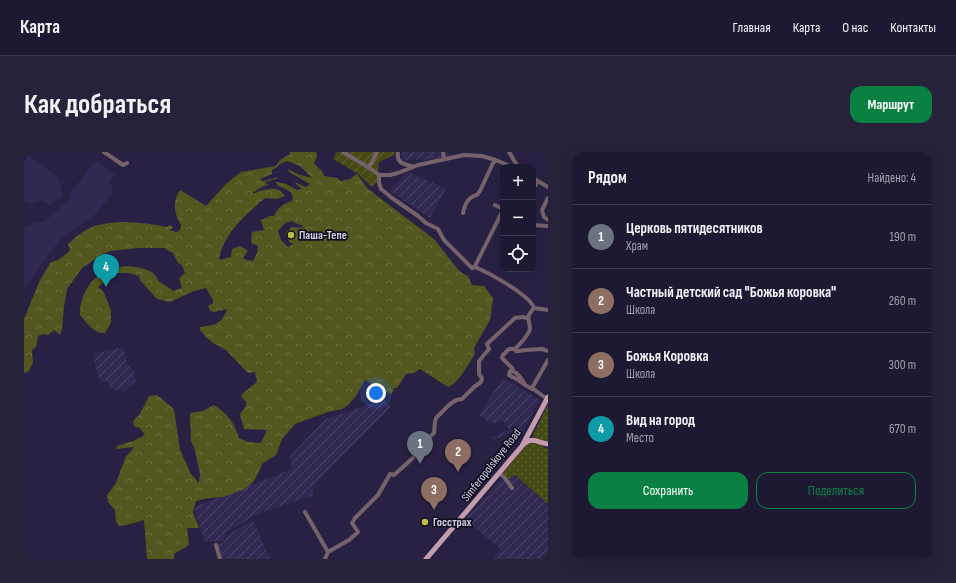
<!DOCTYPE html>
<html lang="ru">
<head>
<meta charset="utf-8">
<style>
  body { margin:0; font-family:"Sofia Sans Condensed",sans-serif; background:#26223a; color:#f1f3f6 }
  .controls { position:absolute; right:12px; top:12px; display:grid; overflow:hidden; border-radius:8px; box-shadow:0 4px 16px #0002 }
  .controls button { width:36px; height:36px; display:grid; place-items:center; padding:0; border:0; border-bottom:1px solid #3c384d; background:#1e1932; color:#f1f3f6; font:20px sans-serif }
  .you { position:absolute; left:352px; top:241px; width:14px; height:14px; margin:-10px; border:3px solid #fff; border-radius:50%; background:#1a73e8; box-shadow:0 0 0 6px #1a73e833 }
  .badge { display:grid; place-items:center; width:26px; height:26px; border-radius:50%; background:#0b8043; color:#fff; font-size:13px; font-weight:700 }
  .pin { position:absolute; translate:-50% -33px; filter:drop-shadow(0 1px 2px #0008) }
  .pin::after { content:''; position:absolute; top:21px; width:14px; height:12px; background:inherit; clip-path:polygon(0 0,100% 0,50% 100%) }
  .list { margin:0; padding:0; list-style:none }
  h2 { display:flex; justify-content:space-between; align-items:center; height:52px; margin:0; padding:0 16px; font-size:17px }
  h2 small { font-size:13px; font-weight:400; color:#a1a0ac }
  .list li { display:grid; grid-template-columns:26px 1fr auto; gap:12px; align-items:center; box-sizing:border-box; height:64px; padding:0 16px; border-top:1px solid #3c384d }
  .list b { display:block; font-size:15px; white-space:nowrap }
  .list p { margin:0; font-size:13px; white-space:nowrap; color:#a1a0ac }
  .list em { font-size:13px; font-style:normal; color:#a1a0ac }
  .actions { display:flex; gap:8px; padding:12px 16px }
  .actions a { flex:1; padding:9px 0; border:1px solid #0b8043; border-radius:12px; text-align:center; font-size:14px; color:#0b8043 }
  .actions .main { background:#0b8043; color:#fff }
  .icon { flex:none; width:22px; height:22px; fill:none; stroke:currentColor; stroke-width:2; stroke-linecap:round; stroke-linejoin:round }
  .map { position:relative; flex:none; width:524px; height:407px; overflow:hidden; border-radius:12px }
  header { display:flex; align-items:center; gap:24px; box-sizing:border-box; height:56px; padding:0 20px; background:#1e1932; border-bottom:1px solid #3c384d }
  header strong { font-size:19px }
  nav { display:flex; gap:22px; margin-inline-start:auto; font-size:14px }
  .intro { display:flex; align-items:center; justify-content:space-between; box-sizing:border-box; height:96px; padding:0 24px }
  h1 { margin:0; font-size:28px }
  .button { padding:10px 18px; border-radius:12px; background:#0b8043; color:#fff; font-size:14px; font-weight:700 }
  main { display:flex; gap:24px; padding:0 24px }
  aside { flex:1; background:#1e1932; border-radius:12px; box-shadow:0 4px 16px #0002 }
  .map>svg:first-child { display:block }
  .built { fill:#312952 }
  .industrial { fill:url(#industrial-furrows) }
  .grass { fill:url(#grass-dots) }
  .forest { fill:url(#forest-crowns); fill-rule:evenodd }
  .garden { fill:url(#garden-furrows) }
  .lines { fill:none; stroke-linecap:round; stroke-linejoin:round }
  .minor { stroke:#75626a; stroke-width:4 }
  .major { stroke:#c39cad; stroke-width:5 }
  .poi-dot { fill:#bcbf44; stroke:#100e1d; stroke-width:1.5 }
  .labels { text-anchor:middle; stroke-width:3.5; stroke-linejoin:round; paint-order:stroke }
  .poi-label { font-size:12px; font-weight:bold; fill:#d2cfe5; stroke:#100e1d; text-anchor:start }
  .street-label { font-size:12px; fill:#d2cfe5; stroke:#100e1d }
</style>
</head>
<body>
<header>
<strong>Карта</strong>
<nav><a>Главная</a><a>Карта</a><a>О нас</a><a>Контакты</a></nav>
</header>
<div class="intro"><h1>Как добраться</h1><a class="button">Маршрут</a></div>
<main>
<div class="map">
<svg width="524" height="407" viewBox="0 0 524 407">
  <defs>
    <pattern id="industrial-furrows" width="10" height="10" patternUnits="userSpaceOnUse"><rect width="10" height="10" fill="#312952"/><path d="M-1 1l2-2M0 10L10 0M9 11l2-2" fill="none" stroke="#4e476b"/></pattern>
    <pattern id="grass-dots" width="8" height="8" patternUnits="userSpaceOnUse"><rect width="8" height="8" fill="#484a16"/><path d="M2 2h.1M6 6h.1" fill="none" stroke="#626338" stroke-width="1.8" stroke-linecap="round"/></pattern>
    <pattern id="forest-crowns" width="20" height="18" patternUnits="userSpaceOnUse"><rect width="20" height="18" fill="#54561f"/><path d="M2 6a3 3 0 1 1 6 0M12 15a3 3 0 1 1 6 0" fill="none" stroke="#6c6d3f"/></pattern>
    <pattern id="garden-furrows" width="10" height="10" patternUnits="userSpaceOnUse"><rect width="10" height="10" fill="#484a16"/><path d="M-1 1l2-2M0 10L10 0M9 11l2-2" fill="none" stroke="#626338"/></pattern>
  </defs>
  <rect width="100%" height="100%" fill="#282143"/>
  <path class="built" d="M0,0l35,26 3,19 -13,8 -6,-5 -14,4 -5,-3z
    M72,8l19,15 -5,7 3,10 -16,21 -35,24 -29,39 -9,15v-63l7,-2 1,-4 4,2 9,-3 25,-22 -1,-4z"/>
  <path class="industrial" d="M378,0h46l1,3 -13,4 -34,1z
    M384,20l38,17 -16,29 -41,-28z
    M99,195l4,17 8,9 1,8 -12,10 -14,-2 -3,-9 -6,3 -3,-7 -5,-22z
    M479,226l37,22 -21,38 -9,-5 -17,7 -2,-3 18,-7 -3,-6 -4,-3 -7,3 -17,-9z
    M359,248l8,7 -76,77 -3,12 -53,17 -32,19 -4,9 -18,1 -11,-35 98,-38 -3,-12 37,-38z
    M491,323l33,29v55h-56l8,-10 -35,-30 17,-19 22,-24 5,3z
    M229,368l17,39h-49l-3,-15 5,-1 6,-9z"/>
  <path class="grass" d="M524,252v38c-5,-1 -13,-2 -15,-7z
    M507,291l7,1 10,5v55l-33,-29 -6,4 -6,-4v-2l23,-28z"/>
  <path class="forest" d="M266,0h26l1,4 -3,8 8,7 2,5 13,2 4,3 9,-2 7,-5 11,15 66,50 26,33 8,4 4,9 12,1 9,12 -3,22 -16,28 1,6c-6,9 -17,30 -27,33l-28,-18 -6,4 -8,1 -9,14h-3l-2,6 -7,-2 -20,-12 -9,16 -8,9 -6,4 -14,3 -33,12 -13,15 -6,16 -13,8 -9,18 -9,8 -22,8 -15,1 -12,3 -3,11 6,16h-12l2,17 -15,9v5h-27l-3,-39 -17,5 -8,1 -3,-4 -1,-12 -7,-8 -1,-7 9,-12 10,-27 6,-6 2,-3 -18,2 1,-3 16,-5 12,-6 -5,-7 -6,-2 -1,-5 7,-7 9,-18 8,-1 17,14 6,41 11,24 8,9 1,-9 -5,-24 -4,-9 -1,-28 13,-2 11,-6c14,9 20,17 25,33l9,4 13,1 6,-13 -23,-1 -4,-15 6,-8v-4l-5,-6 2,-3 14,-11 -2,-10 -7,1 -22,-23 -13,-7 -7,-6 -6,-7v-3c15,-2 22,-3 27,-18l-13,3 -4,-1 -2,-5 5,-3v-3l-7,-12 -12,3 -24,11 -13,-3 -17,-19 -1,-4 -10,-3h-15l-16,14 5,4 8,19v13l-6,10c-11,1 -18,-10 -25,-18 0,-4 0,-8 1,-12 7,-29 35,-43 63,-34 3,1 9,3 11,6 2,2 2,5 5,7 4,3 9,5 13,9l9,-3 -3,-10 6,-5 -3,-8 -4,-2 -5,-10 -9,-5h-26l-27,3 -8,3 -21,14 -15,21 -3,18 -2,22 -2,6 -6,-5 -6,5 -5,-1 -5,2 -2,11 -4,3 1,12 -4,9 -5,2v-54l16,-39 11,-18c7,-1 15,-7 19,-12l-2,-6c8,-7 16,-14 26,-18 23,-7 50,-4 72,1l5,-2 2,3 -4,2 8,2 3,-2 1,-5c-7,-12 -9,-23 -1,-35l26,16 20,-22 15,-12 35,-6 4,-6 10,-6zM263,9l13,5 12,12 -12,-3 -12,-6 1,3 21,12 -4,3 -12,-5 8,7 -5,1 -11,-6 -10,-2 1,3 14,7 2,6 -1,3c-9,3 -13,5 -18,15h-4l-9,4 3,10 -12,2 -1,11 7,3 -1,7 -4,8 -6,-1 -4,-2 5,-7 -3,-2 -5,-3 -8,3 -1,8 -12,3c4,-27 27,-45 46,-62l12,1 8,-3c-8,-12 -20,-6 -31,-3h-2l10,-6 8,-3h-3l-2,-2 11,-3 3,-2 -16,4 -3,-2 12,-5v-4l4,-2 4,-4zM268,69l5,3 5,1 1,3 -11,-1 -6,5 3,10 4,2 -5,3 -7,-7 -3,-9 7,-8z"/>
  <path class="garden" d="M313,0h58l-1,3 -15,7 -2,20 -5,5 -15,-14 -24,-14z"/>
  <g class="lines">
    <path class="minor" d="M80,0l19,13 4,-2
      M319,0c12,8 25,14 36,23
      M374,0c-2,11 5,12 14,14
      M419,0l1,7
      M485,0l9,15
      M344,14l3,-2 6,-12
      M355,23v8l2,6 11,9 26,18 8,7 12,6 6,11 28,28 3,-1c14,6 55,28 59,41l14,2
      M355,23h11l8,-2 20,-8 46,-10 18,1 14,4 16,7
      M509,26l15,9
      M509,37l5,-8
      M524,46l-6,12 2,7 4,3
      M471,53l8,4
      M439,61c2,-9 5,-16 14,-18l3,-4 13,-28 3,-3
      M509,73l15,1
      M451,115l1,-3 27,-54
      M510,156c-4,5 -7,7 -5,14 0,2 1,4 1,6 0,6 -11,17 -15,21l1,2h3l7,-1 16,-1 6,2
      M489,218l-1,-2 -10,-10 1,-3 6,-6h6
      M501,233c-3,-6 -8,-14 -15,-14l-1,4c2,2 5,2 9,5 4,3 9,6 14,9
      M523,247l-15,-11 16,-28
      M475,321l6,5 7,10
      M281,360l23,40
      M192,393l4,14
      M304,400l21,-12 9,-8 -6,-9 3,-5 23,-23 12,-21 4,1 20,-18 1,-7 19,-17 1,-11 1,-4 13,-13 7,-5 6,-1 12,-12 7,-5 1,-4 -3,-4v-13l10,-12 -2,-5 28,-26 8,-1 4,1
      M301,407l3,-7"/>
    <path class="major" d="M501,291c8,-6 14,0 23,1
      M402,407l96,-113 26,-49"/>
  </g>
  <g class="poi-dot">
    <circle cx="267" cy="83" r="4"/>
    <circle cx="401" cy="370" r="4"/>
  </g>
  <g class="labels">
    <g class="poi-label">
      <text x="275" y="87">Паша-Тепе</text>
      <text x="409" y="374">Госстрах</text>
    </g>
    <g class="street-label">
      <text transform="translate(467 313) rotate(-52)" y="4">Simferopolskoye Road</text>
    </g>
  </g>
</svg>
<div class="controls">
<button>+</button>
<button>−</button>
<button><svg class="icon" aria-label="locate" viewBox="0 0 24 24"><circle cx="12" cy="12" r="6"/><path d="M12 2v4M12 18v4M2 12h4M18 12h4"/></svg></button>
</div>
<div class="you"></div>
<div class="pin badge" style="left:396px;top:312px;background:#6b7280">1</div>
<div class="pin badge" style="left:434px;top:320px;background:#8d6e63">2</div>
<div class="pin badge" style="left:410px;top:358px;background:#8d6e63">3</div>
<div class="pin badge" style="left:82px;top:135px;background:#0f9aa8">4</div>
</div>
<aside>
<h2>Рядом<small>Найдено: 4</small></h2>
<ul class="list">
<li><span class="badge" style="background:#6b7280">1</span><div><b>Церковь пятидесятников</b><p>Храм</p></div><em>190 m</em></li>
<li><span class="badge" style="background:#8d6e63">2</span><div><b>Частный детский сад &quot;Божья коровка&quot;</b><p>Школа</p></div><em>260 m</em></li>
<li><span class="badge" style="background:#8d6e63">3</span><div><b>Божья Коровка</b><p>Школа</p></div><em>300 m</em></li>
<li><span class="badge" style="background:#0f9aa8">4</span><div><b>Вид на город</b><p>Место</p></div><em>670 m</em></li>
</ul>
<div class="actions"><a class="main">Сохранить</a><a>Поделиться</a></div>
</aside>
</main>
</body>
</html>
